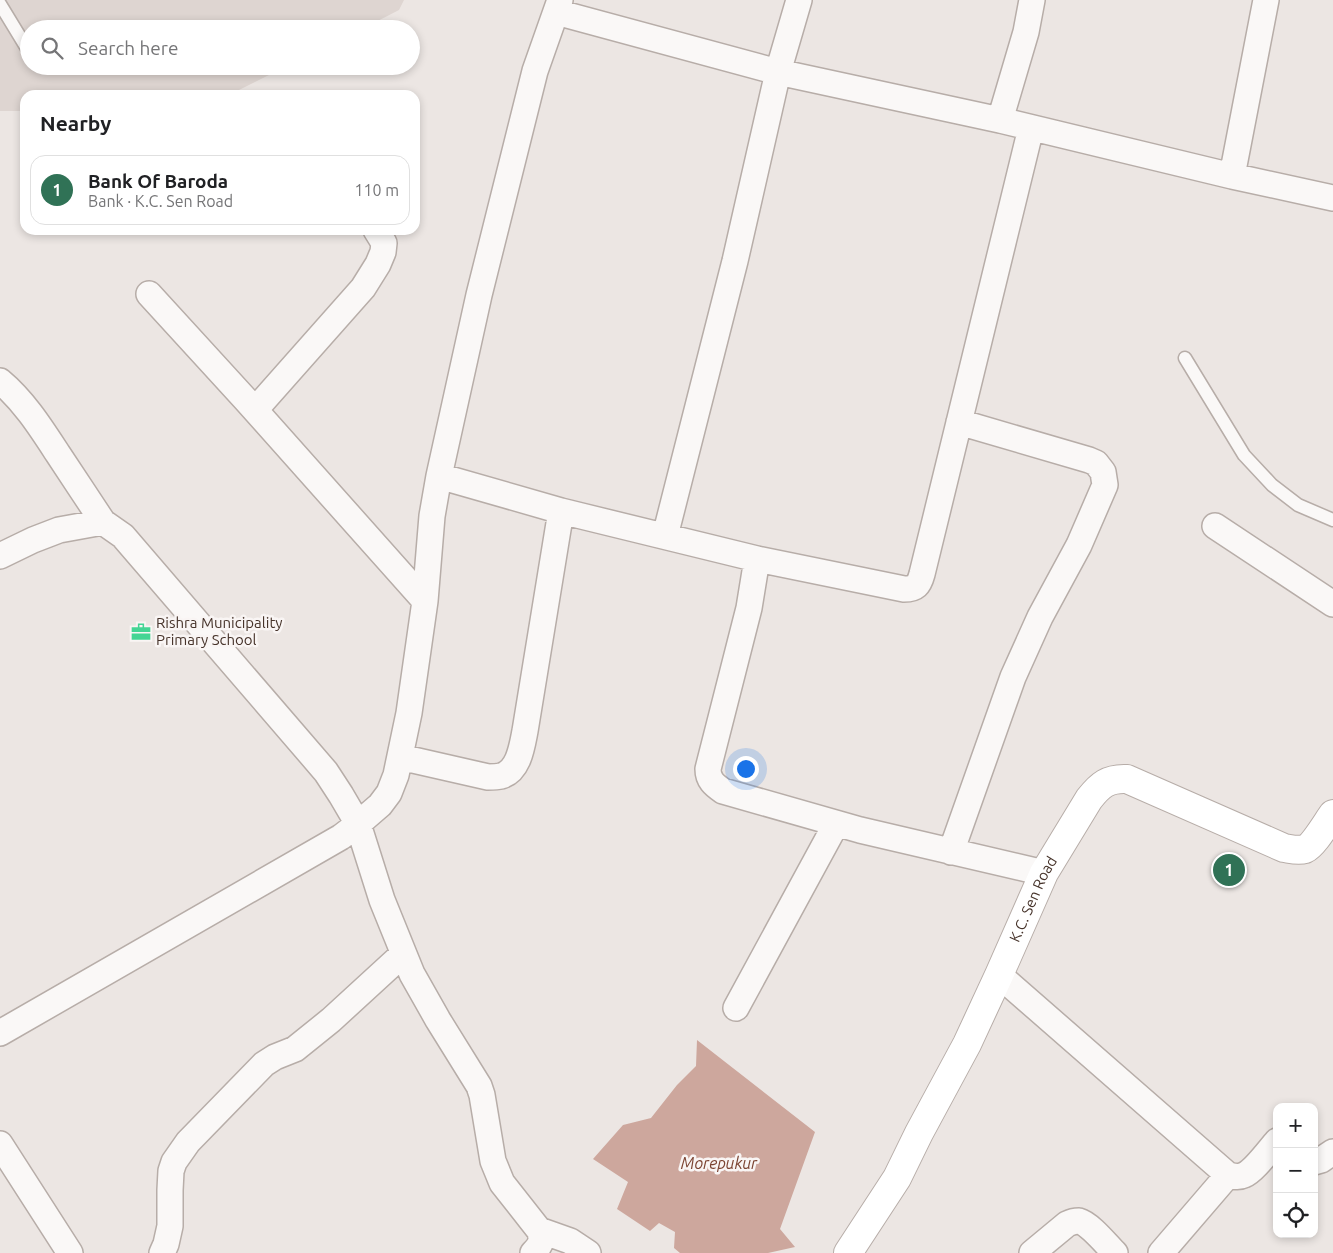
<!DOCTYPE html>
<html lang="en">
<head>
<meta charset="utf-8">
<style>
  body { margin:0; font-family:Ubuntu,sans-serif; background:#f6f6f6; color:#202124 }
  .controls { position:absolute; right:15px; bottom:15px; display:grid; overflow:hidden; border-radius:10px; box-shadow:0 2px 8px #0003 }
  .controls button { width:45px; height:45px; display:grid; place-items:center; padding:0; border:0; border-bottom:1px solid #e0e0e0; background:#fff; color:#202124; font:25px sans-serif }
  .you { position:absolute; left:745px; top:768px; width:18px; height:18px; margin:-12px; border:4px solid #fff; border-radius:50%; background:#1a73e8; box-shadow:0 0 0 8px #1a73e833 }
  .badge { display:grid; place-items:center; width:32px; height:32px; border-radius:50%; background:#307256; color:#fff; font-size:16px; font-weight:700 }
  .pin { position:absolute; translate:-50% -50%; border:2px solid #fff; box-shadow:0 1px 5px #0006 }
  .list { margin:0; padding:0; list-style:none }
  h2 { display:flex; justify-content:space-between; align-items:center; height:65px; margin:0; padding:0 20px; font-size:21px }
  h2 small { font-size:16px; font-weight:400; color:#757577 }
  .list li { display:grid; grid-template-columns:32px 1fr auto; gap:15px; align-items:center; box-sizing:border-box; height:70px; margin:0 10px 10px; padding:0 10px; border:1px solid #e0e0e0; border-radius:15px }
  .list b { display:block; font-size:19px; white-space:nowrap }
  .list p { margin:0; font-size:16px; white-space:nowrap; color:#757577 }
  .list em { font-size:16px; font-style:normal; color:#757577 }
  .icon { flex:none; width:28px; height:28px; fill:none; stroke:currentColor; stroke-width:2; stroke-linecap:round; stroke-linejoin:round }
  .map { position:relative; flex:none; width:1333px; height:1253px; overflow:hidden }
  .search { position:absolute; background:#fff; box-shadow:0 2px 8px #0003; left:20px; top:20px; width:400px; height:55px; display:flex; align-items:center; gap:12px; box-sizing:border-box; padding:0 18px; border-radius:28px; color:#757577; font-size:19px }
  .panel { position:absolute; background:#fff; box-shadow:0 2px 8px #0003; left:20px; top:90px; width:400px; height:145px; border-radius:15px }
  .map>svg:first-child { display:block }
  .built { fill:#ded5d1 }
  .water { fill:#cda79d }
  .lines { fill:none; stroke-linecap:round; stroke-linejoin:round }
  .lane-casing { stroke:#b7ada8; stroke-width:15 }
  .street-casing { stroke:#b7ada8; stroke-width:28 }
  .secondary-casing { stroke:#b7ada8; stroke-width:30 }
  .lane { stroke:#faf8f7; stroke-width:12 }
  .street { stroke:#faf8f7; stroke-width:25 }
  .secondary { stroke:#fff; stroke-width:28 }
  .labels { text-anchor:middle; stroke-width:5; stroke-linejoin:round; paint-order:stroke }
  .poi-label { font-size:15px; fill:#46332a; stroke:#f9f5f4; text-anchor:start }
  .street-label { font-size:15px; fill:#46332a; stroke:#f9f5f4 }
  .water-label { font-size:16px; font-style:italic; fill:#7c4432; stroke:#f9f5f4 }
</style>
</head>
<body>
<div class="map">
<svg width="1333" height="1253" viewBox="0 0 1333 1253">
  <rect width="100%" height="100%" fill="#ece6e3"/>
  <path class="built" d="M0,0h404l-5,10 -37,19h-333v37h258l-58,29h-204v16h-25z"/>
  <path class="water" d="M697,1040l118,92 -35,97 15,18 -27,6h-88l-6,-5 1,-16 -16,-9 -9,8 -33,-22 11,-27 -35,-23 30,-34 28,-7 26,-33 19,-19z"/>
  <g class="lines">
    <defs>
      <path id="lane" d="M0,4l28,46
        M1185,358l59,97 28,30 26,20 35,15"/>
      <path id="street" d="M556,12l222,60 222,48 232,56 101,22
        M1000,120l26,-88 6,-32
        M1232,176l34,-176
        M149,294l97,106 179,201
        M0,381c24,20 41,47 58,73 15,23 30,45 45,68
        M255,410l108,-122 15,-24 5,-12 1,-9 -8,-13
        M439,476l122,35 196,48 147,30c12,0 15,-4 18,-15l109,-446
        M1215,526l118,78
        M665,536l70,-275 43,-189 21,-72
        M0,556l33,-16 26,-10 44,-8 20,14 203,236 15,23 17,29 24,76 30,74 26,46 41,66 3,9 11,66 9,22 37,47c4,10 2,15 -6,23
        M757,559l-8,49 -41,161c0,11 6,16 15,22l137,39 184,43
        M400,757l88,20c4,0 9,0 13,-1 18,-5 21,-30 24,-45l36,-220
        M951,852l62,-175 27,-60 39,-72 26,-60 -2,-13 -7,-9 -7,-3 -130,-38
        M999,975l229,200c5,1 10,3 16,0 10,-4 25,-25 33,-34
        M736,1008l100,-184
        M0,1033l341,-196 17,-13 22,-19 9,-12 7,-18 13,-62 16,-112 7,-85 7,-40 40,-181 56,-224 25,-71
        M0,1144l70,109
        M1314,1162l7,-2 12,-8
        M539,1230l31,11 18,12
        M162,1253l4,-9 4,-18v-36l1,-19 3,-9 14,-20 76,-78 11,-7 20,-8 36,-29 72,-66
        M1032,1253l35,-29c4,-2 7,-3 12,-3 11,3 27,23 36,32
        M1161,1253l67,-78"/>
      <g id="secondary">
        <path id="s1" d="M848,1253l49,-75 22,-45 48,-89 32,-69 45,-102 45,-74c11,-14 19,-21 38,-20l157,69c7,1 14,3 21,1 9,-4 22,-27 28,-35"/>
      </g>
    </defs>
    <use href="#lane" class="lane-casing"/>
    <use href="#street" class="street-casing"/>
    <use href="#secondary" class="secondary-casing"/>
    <use href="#lane" class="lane"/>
    <use href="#street" class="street"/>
    <use href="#secondary" class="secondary"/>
  </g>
  <defs>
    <symbol id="office-bare" viewBox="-9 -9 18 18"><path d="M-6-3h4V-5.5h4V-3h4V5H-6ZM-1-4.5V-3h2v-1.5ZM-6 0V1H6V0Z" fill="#44d594" stroke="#f9f5f4" stroke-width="2.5" paint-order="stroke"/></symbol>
  </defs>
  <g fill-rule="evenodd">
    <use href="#office-bare" x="127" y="618" width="28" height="28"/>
  </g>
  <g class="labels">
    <g class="poi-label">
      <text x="156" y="628">Rishra Municipality<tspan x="156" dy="17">Primary School</tspan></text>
    </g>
    <g class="street-label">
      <text dy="5" stroke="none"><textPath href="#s1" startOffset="400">K.C. Sen Road</textPath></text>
    </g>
    <g class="water-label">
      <text x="719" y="1169">Morepukur</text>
    </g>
  </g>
</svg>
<div class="controls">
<button>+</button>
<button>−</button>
<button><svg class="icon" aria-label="locate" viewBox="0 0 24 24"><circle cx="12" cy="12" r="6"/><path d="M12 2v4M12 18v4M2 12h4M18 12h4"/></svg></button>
</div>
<div class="you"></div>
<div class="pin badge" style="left:1229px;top:870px">1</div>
<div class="search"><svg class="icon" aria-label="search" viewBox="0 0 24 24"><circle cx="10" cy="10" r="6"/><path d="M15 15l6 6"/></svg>Search here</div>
<section class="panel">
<h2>Nearby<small></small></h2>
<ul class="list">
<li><span class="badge">1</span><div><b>Bank Of Baroda</b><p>Bank · K.C. Sen Road</p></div><em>110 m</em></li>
</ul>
</section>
</div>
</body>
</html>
